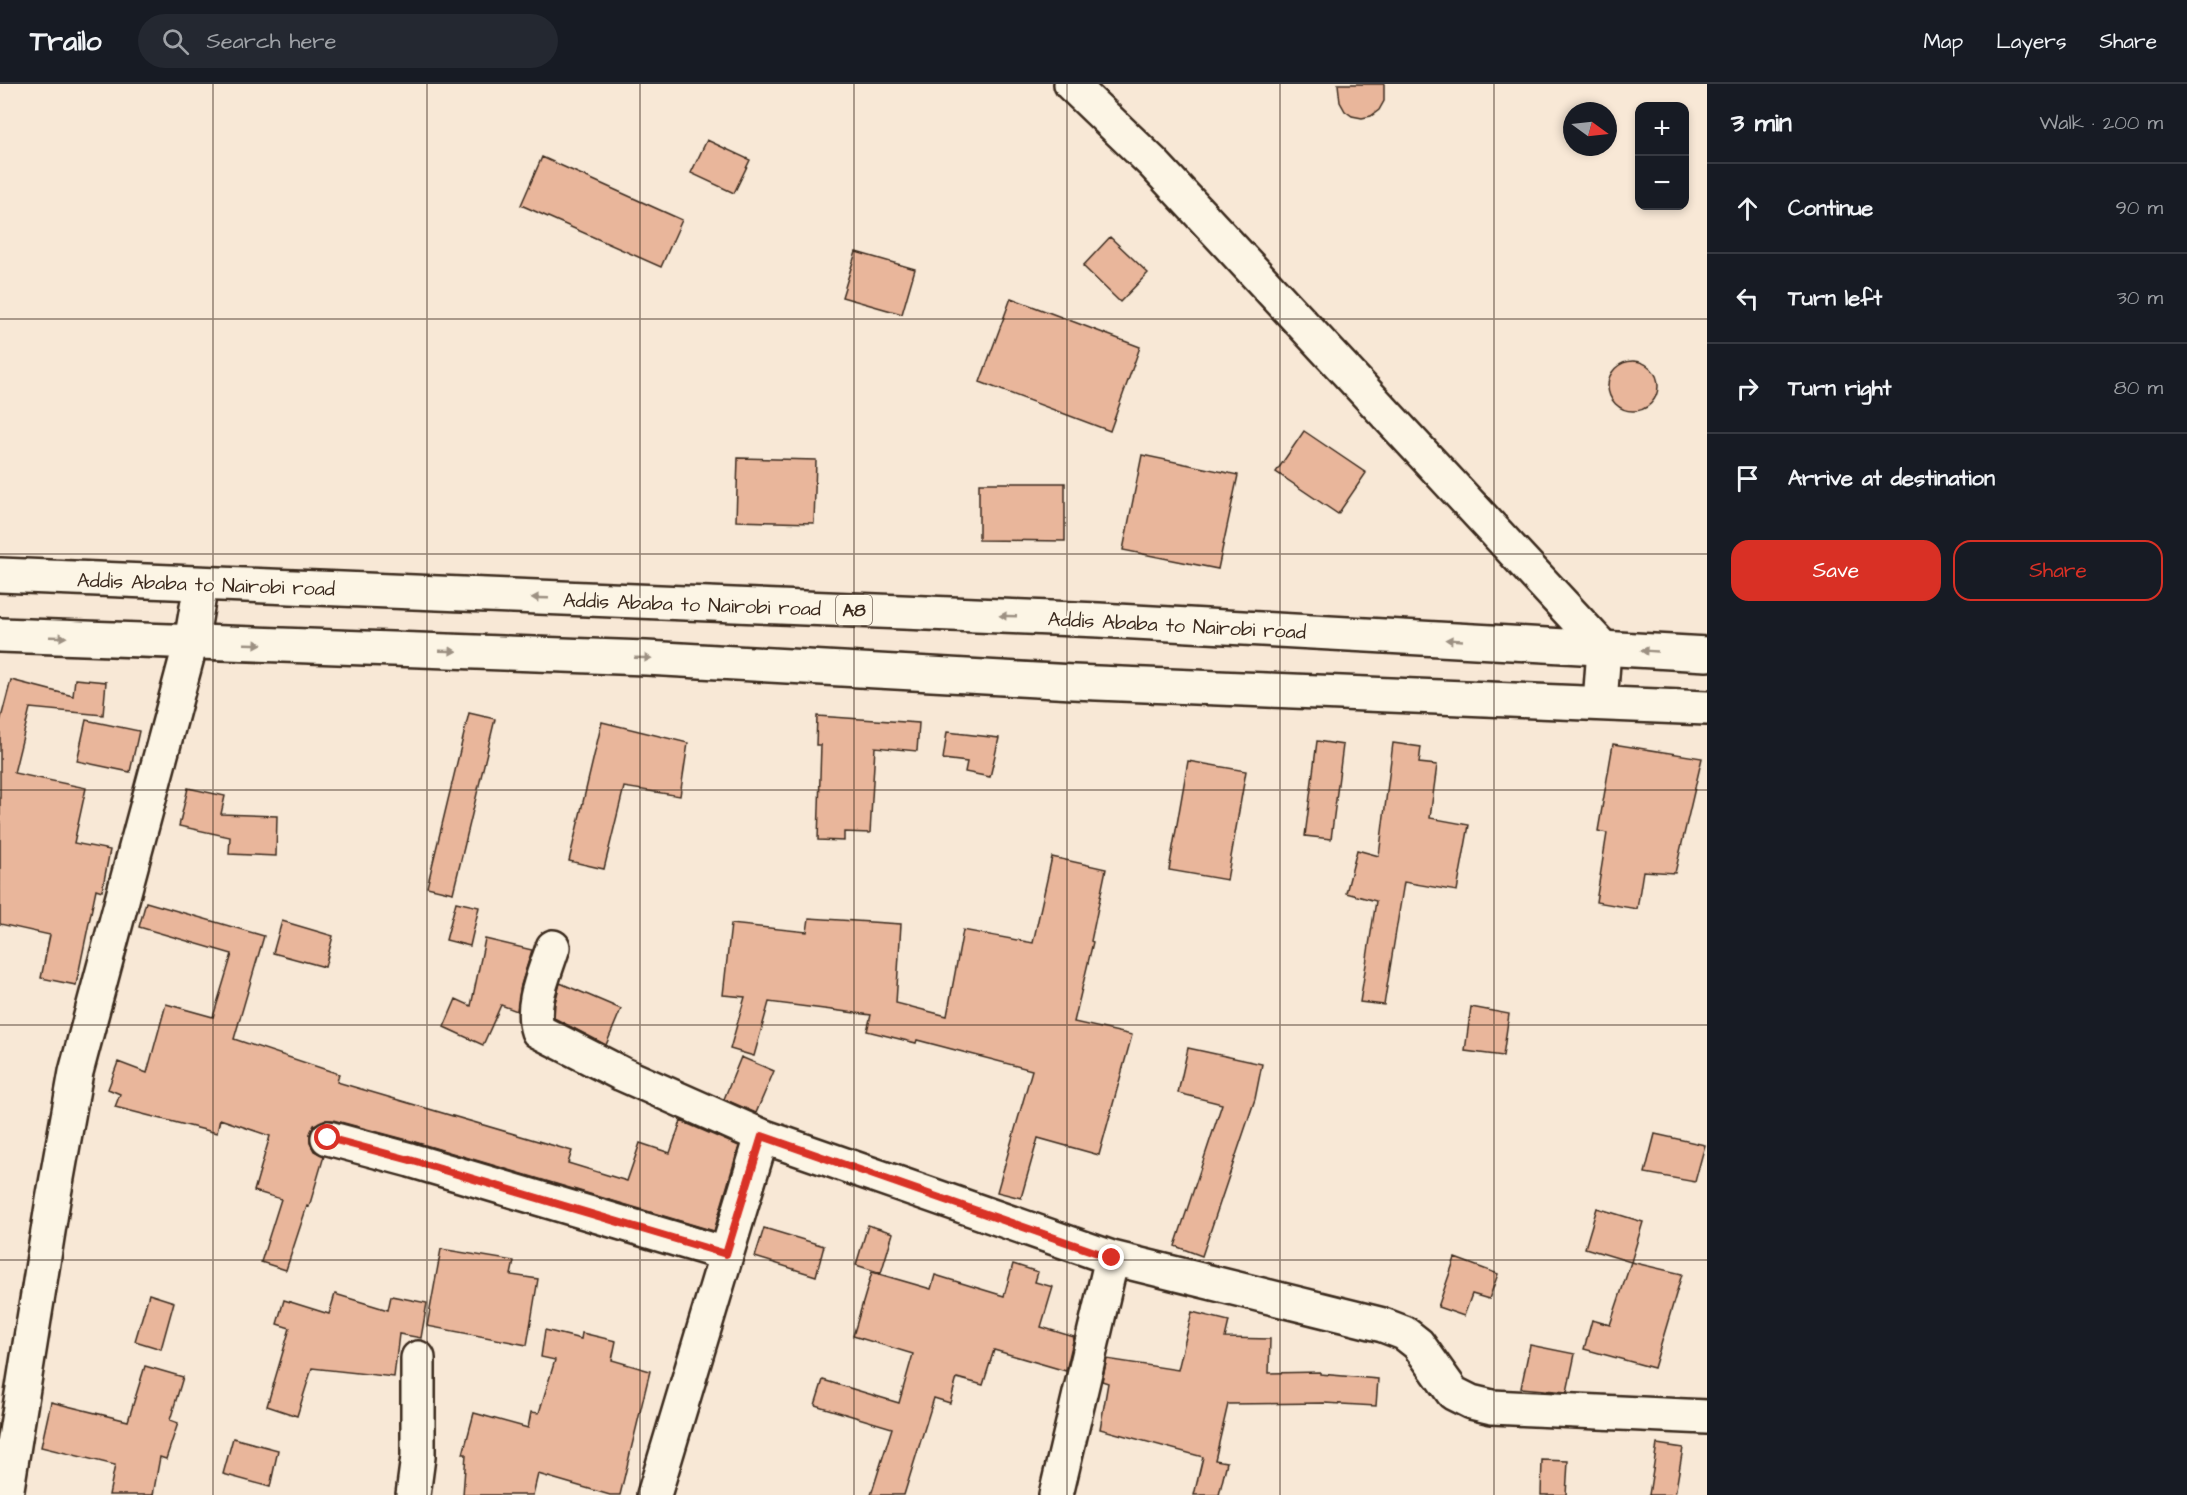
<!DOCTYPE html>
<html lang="en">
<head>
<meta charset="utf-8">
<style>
  body { margin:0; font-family:"Architects Daughter",sans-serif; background:#242831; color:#f1f3f6 }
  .controls { position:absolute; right:18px; top:18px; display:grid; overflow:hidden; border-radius:12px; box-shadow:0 3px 9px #0003 }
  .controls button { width:54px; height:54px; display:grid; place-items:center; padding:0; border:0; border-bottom:2px solid #363941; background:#171b24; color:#f1f3f6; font:30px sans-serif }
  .compass { position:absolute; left:1563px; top:18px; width:54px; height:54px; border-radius:50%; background:#171b24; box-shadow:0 3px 9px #0003; rotate:105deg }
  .stop { position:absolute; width:18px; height:18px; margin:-14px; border:4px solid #d93025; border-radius:50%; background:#fff }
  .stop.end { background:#d93025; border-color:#fff; box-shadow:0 2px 6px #0008 }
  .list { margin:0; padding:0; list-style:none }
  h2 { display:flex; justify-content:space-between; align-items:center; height:78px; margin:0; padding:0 24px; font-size:26px }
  h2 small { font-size:20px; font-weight:400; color:#9ea1a6 }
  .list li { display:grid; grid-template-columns:39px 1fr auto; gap:18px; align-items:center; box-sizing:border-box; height:90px; padding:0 24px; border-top:2px solid #363941 }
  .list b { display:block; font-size:22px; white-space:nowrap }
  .list em { font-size:20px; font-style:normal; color:#9ea1a6 }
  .actions { display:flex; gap:12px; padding:18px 24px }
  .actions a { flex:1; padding:14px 0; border:2px solid #d93025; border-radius:18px; text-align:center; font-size:21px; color:#d93025 }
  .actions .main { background:#d93025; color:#fff }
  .icon { flex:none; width:33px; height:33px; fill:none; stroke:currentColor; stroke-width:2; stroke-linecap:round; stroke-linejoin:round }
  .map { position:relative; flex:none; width:1707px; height:1411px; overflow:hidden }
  header { display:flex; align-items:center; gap:36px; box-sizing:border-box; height:84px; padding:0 30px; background:#171b24; border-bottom:2px solid #363941 }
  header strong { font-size:28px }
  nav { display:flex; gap:33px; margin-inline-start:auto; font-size:21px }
  .search { width:420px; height:54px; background:#242831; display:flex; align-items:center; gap:15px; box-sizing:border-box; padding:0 21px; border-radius:33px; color:#9ea1a6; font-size:22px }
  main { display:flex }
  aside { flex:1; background:#171b24 }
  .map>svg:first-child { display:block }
  .building { fill:#e9b69b; stroke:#3b2a1e; stroke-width:1.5 }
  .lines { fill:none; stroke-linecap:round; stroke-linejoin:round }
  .minor-casing { stroke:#3b2a1e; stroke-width:38 }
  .highway-casing { stroke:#3b2a1e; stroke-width:38 }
  .minor { stroke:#fcf5e5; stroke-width:33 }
  .highway { stroke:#fcf5e5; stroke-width:33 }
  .oneway { fill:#9c9082 }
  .route { stroke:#d93025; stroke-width:8 }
  .grid { fill:none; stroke:#3b2a1e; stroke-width:1.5; stroke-opacity:0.55 }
  .labels { text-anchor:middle; stroke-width:4.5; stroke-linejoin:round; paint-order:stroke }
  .shield { fill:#fcf5e5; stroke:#75675a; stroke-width:1.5 }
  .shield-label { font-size:18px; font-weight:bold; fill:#3b2a1e }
  .street-label { font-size:20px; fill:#3b2a1e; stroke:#fcf5e5 }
</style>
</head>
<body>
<header>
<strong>Trailo</strong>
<div class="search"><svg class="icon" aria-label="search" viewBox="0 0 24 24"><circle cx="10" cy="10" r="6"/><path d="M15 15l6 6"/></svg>Search here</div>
<nav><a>Map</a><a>Layers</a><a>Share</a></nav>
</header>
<main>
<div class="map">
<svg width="1707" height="1411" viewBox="0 0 1707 1411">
  <rect width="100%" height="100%" fill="#f8e8d6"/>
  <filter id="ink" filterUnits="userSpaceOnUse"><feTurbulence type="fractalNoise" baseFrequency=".0167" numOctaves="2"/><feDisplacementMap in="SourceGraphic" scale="12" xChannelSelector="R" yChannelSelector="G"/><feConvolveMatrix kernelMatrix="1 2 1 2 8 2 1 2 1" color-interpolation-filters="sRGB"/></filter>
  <g filter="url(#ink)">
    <path class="building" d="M1338,0h46v17l-5,9 -8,6 -9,2 -10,-2 -7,-5 -5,-9z
      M707,56l43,20 -16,33 -43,-20z
      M542,73l140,63 -21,47 -140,-62z
      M1110,153l38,36 -28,29 -37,-36z
      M856,168l59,17 -13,45 -60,-17z
      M1011,214l129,49 -30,84 -130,-49z
      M1608 302a25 25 0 1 1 50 0a25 25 0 1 1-50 0Z
      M1304,347l62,42 -28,41 -62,-42z
      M1142,371l96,20 -20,94 -95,-19z
      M738,374l78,2 -2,63 -78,-2z
      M979,399h86v58l-86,-1z
      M75,595l31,3 -3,33 -73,-7 -16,65 72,15 -12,55 36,7 -8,41 -6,-2 -20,96 -35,-7 9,-43 -50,-11v-202l11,-42 62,16z
      M469,629l26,6 -42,174 -26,-6z
      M817,632l102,7 -2,28 -42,-4 -5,86 -26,-1v9l-26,-1 3,-95h-5z
      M86,636l53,11 -9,41 -53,-11z
      M602,638l86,21 -8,53 -56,-9 -20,82 -35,-8z
      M947,648l52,6 -9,39 -25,-5 2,-10 -24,-3z
      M1317,657l26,4 -12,94 -26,-3z
      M1393,659l28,4 -2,16 18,2 -7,53 39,7 -12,66 -53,-9 -20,123 -24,-3 16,-101 -30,-8 11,-43 22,6z
      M1613,660l89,14 -27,115 -32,-2 -6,38 -41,-7 11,-69 -9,-2z
      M1188,677l58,10 -19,109 -58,-10z
      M188,704l37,8 -4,18 56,2 -1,40 -47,-2 1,-17 -51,-11z
      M1052,773l54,12 -15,72 2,1 -19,80 58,13 -33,120 -61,-17 -17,60 -24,-6 35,-122 -115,-30 -1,3 -49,-12 4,-16 -102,-13 -15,54 -24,-7 15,-52 -22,-2 8,-71 76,8 2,-14 92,6 -5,79 51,13 16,-86 70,13z
      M146,818l118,34 -30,103 105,35 -2,8 235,69 -4,12 59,18 13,-38 30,10 11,-32 58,25 -25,85 -299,-89 -82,-22h-9l-10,5 -4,9v9l4,8 10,5 -15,51 -2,-1 -21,64 -25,-8 20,-63 -27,-8 16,-55 -50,-17 -3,14 -102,-26 5,-13 -12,-5 10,-27 29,11 19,-69 47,13 19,-63 -93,-27z
      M456,818l23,5 -9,39 -24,-6z
      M282,837l51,15 -8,31 -52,-14z
      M485,855l47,11 -11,35 -4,26 -16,-6 -18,40 -39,-18 12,-28 15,7z
      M560,899l61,26 -15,36 -52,-27 1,-15z
      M1471,923l38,7 -6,42 -38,-5z
      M1188,964l74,16 -7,35 -53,157 -27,-10 47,-142 -44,-11z
      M741,973l33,14 -18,42 -32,-14z
      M1655,1050l50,11 -10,37 -50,-9z
      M1597,1124l46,14 -12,40 -46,-14z
      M868,1141l25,8 -12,40 -25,-8z
      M764,1144l60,18 -8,30 -61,-19z
      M441,1165l73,12 -3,14 27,4 -11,66 -100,-19z
      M1455,1174l43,16 -9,25 -17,-5 -8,22 -26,-9z
      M1631,1178l51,12 -28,94 -70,-19 8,-29 18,5z
      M1013,1180l25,8 -3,10 18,5 -12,40 33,10 -8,34 -72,-21 -11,35 -26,-7 -7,25 -16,-5 -30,97h-33l21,-67 -77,-23 8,-25 76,23 14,-49 -60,-18 19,-64 59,17 4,-14 69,21z
      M149,1210l25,8 -13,47 -26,-8z
      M335,1210l53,16 3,-14 36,7 -6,35 -22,-4 -5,43 -82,-9 -15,48 -30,-10 23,-78 -13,-4 7,-24 45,14z
      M1192,1228l37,9 -4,17 45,1 -1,34 51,-1v2l58,5 -2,27 -52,-3 -96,1 -13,56 12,2 -8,33h-25l9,-38 -103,-28 8,-46 -6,-2 5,-22 71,11z
      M545,1246l36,9 1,-6 34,8 -4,19 38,11 -30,124h-10l-72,-21 -5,21h-70l3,-41h-3l11,-41 54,15 3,-16 8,1 16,-53 -14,-3z
      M1530,1261l45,9 -8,38 -46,-4z
      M145,1282l38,11 -13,43 8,3 -12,36 -6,-2 -7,38h-44l6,-30 -74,-18 10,-45 77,19z
      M233,1354l45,12 -8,37 -47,-13z
      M1657,1360l26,4 -8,47h-26z
      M1542,1376l26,1 -2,34h-25z"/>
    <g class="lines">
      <defs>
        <path id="minor" d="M1071,0l82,79 451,486 -4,54
          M553,863c-8,26 -24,58 -15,84l84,43 140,62
          M328,1054l82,22 316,94
          M1112,1174l271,67 21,8 14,11 35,49 18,9 21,5 215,10
          M6,1411l47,-295 23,-128 115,-430 10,-58
          M413,1411l5,-38v-99
          M654,1411l108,-359 350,122 -56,237"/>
        <path id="highway" d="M0,491l1099,45 608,34
          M0,551l646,23 427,24 634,26"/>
      </defs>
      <use href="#minor" class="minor-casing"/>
      <use href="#highway" class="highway-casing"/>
      <use href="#minor" class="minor"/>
      <use href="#highway" class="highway"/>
    </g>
    <defs><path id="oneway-solid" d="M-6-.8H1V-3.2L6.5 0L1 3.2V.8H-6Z" transform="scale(1.5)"/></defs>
    <g class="oneway">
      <use href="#oneway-solid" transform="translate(540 514) rotate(-178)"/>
      <use href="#oneway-solid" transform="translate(1008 532) rotate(-178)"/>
      <use href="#oneway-solid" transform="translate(58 553) rotate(2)"/>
      <use href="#oneway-solid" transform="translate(1454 556) rotate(-177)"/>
      <use href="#oneway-solid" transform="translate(253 560) rotate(2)"/>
      <use href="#oneway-solid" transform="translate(448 567) rotate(2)"/>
      <use href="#oneway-solid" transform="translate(1649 567) rotate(-177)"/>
      <use href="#oneway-solid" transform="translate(643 574) rotate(2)"/>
    </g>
  </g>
  <g class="lines" filter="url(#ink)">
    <path class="route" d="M328,1054l82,22 316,94 36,-118 350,122"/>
  </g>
  <path class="grid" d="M213,0v1411M427,0v1411M640,0v1411M854,0v1411M1067,0v1411M1280,0v1411M1494,0v1411M0,235h1707M0,470h1707M0,706h1707M0,941h1707M0,1176h1707"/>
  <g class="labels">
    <rect class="shield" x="836" y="511" width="36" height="30" rx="4.5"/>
    <g class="shield-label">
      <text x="854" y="532">A8</text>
    </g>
    <g class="street-label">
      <text transform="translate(206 500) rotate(2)" y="7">Addis Ababa to Nairobi road</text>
      <text transform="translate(692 520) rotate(2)" y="7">Addis Ababa to Nairobi road</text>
      <text transform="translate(1177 541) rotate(3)" y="7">Addis Ababa to Nairobi road</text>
    </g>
  </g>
</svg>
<div class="controls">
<button>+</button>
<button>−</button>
</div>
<svg class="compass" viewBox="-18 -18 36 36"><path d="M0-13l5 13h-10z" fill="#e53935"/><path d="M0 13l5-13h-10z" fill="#9ea1a6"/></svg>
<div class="stop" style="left:328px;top:1054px"></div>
<div class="stop end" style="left:1112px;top:1174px"></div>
</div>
<aside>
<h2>3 min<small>Walk · 200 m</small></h2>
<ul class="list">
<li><svg class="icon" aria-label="ahead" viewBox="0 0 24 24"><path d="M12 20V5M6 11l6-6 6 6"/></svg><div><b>Continue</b></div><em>90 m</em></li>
<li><svg class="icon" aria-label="left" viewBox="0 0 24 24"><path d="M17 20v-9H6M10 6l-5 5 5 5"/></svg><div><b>Turn left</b></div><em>30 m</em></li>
<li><svg class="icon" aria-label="right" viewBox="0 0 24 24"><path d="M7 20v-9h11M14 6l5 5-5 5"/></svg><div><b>Turn right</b></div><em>80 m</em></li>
<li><svg class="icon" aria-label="arrive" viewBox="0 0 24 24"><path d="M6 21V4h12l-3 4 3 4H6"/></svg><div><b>Arrive at destination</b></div></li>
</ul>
<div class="actions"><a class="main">Save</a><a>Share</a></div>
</aside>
</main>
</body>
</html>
